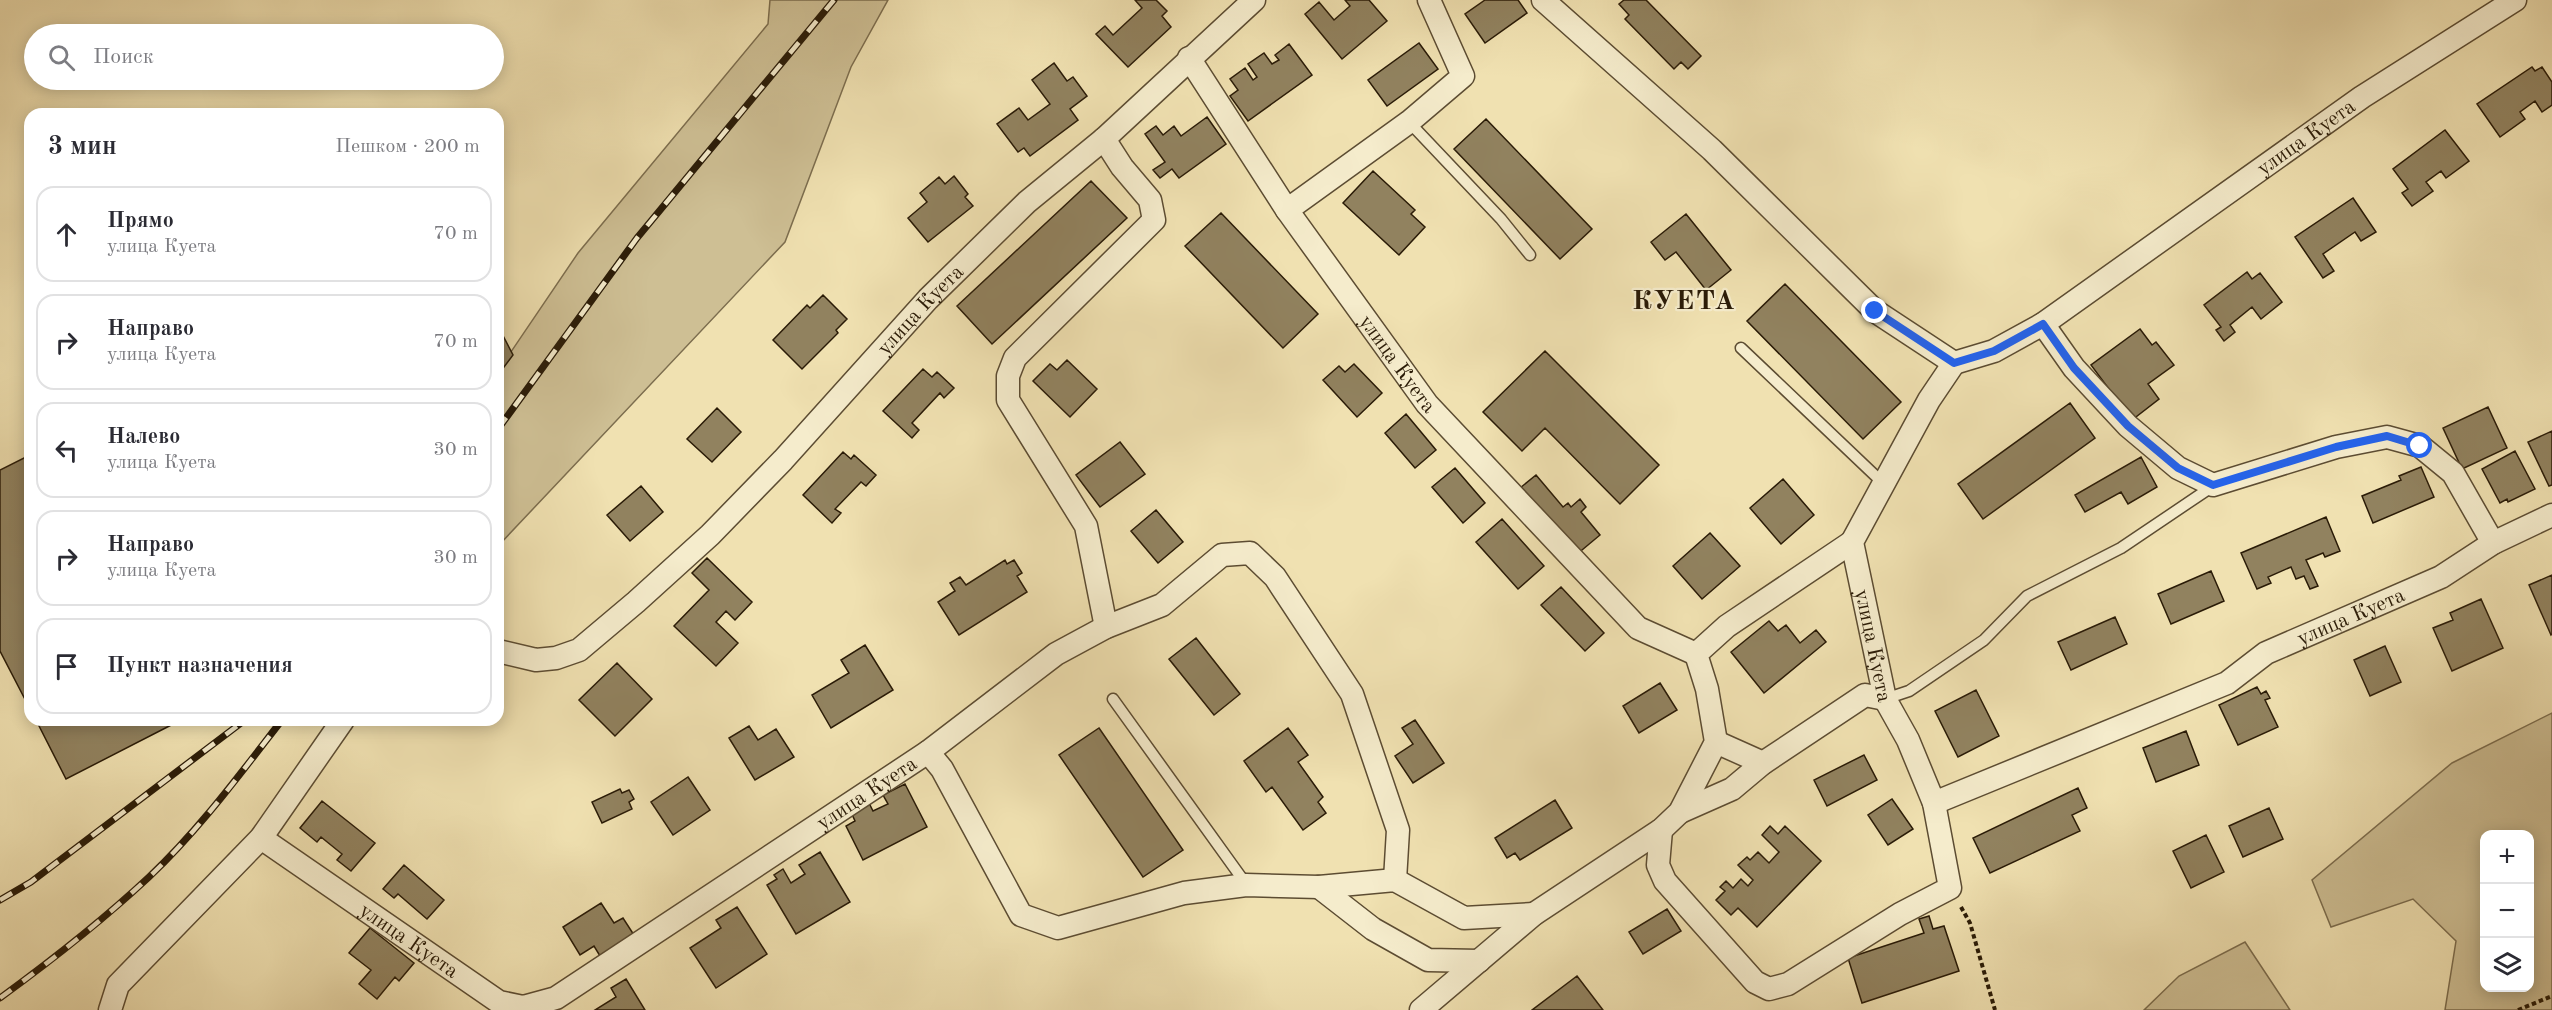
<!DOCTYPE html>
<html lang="ru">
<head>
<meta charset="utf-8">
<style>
  body { margin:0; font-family:"Old Standard TT",serif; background:#f7f7f7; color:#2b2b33 }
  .controls { position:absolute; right:18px; bottom:18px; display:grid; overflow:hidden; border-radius:12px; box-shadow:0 3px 15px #0003 }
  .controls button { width:54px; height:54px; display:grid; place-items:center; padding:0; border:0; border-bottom:2px solid #e1e1e2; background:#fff; color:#2b2b33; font:30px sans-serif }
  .stop { position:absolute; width:18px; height:18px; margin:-14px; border:4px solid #2563eb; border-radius:50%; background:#fff }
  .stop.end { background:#2563eb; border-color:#fff; box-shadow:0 2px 6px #0008 }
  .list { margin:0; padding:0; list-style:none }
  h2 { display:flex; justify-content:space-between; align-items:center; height:78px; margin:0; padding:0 24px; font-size:26px }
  h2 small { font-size:20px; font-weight:400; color:#7c7c81 }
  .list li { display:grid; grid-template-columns:39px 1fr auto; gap:18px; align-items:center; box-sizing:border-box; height:96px; margin:0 12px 12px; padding:0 12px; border:2px solid #e1e1e2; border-radius:18px }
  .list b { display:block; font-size:22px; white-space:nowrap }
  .list p { margin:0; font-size:20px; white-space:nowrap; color:#7c7c81 }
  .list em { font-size:20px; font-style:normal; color:#7c7c81 }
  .icon { flex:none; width:33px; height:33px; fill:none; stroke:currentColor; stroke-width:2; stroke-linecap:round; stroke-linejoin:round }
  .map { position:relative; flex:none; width:2552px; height:1010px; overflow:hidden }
  .search { position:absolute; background:#fff; box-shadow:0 3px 15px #0003; left:24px; top:24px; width:480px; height:66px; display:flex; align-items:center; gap:15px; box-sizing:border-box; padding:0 21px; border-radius:33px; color:#7c7c81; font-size:22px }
  .panel { position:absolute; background:#fff; box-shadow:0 3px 15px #0003; left:24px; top:108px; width:480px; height:618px; border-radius:18px }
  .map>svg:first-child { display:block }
  .green { fill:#cebf94; stroke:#7c6d4e; stroke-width:1.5; fill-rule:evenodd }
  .building { fill:#91825f; stroke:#2a1b07; stroke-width:1.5 }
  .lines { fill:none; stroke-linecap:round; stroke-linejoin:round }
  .lane-casing { stroke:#5c4c32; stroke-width:13 }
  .street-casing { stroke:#5c4c32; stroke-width:25 }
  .path { stroke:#2a1b07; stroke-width:4; stroke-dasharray:4.5 3; stroke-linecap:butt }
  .lane { stroke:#f5eccc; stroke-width:10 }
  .street { stroke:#f5eccc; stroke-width:22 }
  .rail-casing { stroke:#2a1b07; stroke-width:7 }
  .rail { stroke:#f5eccc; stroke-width:4.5; stroke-dasharray:14; stroke-linecap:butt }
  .route { stroke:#2563eb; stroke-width:8 }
  .labels { text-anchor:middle; stroke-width:4.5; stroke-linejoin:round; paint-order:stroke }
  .street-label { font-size:21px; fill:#2a1b07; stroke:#f5eccc }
  .district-label { font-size:27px; font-weight:bold; letter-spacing:1.5px; fill:#2a1b07; stroke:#f5eccc }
</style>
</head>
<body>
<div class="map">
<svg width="2552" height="1010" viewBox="0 0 2552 1010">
  <rect width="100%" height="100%" fill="#f0e1b1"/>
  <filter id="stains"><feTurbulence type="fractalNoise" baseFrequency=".00333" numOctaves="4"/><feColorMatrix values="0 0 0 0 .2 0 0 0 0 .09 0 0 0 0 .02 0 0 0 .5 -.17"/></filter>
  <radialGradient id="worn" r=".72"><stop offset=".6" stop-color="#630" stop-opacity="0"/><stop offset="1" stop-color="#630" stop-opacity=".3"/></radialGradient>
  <path class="green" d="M770,0h118l-37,67 -66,175 -287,304v-175l80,-118 190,-229z
    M2552,713v297h-107l11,-69 -43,-42 -82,28 -19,-47 140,-117zM2530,834v154h-46v-154z
    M2245,942l45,68h-146l35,-34z"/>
  <path class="building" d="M1135,0h21l11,11 -5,5 9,11 -43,40 -32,-33 9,-8 8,9 29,-27z
    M1345,0h24l18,21 -45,38 -37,-45 14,-12 15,18 16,-14z
    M1485,0h33l9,13 -42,30 -20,-29z
    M1624,0h22l55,56 -13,13 -7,-7 -7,7 -49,-50 4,-4 -10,-11z
    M1419,43l19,26 -51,37 -19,-26z
    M1289,44l23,31 -64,46 -18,-25 8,-6 -8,-11 15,-11 8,12 4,-3 -9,-13 16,-11 8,11 7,-4 -4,-5z
    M1054,63l13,18 6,-4 14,19 -17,13 8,11 -48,36 -6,-8 -6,4 -21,-28 22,-16 9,12 22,-16 -18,-24z
    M2532,67l3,4 7,-4 10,15v23l-10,7 -7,-11 -15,11 5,7 -25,18 -23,-33z
    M1207,117l19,27 -47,34 -7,-9 -12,9 -7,-8 12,-8 -20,-28 11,-8 7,9 11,-9 7,10z
    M1486,119l106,110 -32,30 -106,-110z
    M2445,130l24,31 -23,17 -5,-7 -15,11 7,9 -21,15 -10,-13 6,-4 -15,-20z
    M1373,171l42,39 -4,4 14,13 -26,28 -56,-52z
    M954,176l14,18 -3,3 8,9 -45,36 -20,-24 19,-16 -7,-9 19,-16 6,7z
    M1091,181l36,37 -135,126 -35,-38z
    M2353,198l23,34 -15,9 -6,-9 -32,22 11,17 -11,7 -28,-41z
    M1221,213l97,101 -35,34 -98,-102z
    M1686,214l45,56 -25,20 -30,-38 -11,8 -14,-18z
    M2247,272l5,7 8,-6 22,29 -21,17 -9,-12 -22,18 5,7 -11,9 -8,-11 5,-3 -17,-22z
    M1785,284l116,118 -38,37 -116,-118z
    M823,295l24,24 -11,11 2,3 -36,36 -29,-29 34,-35 3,3z
    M498,326l15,29 -15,20z
    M2140,329l12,16 4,-3 18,23 -26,19 11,15 -27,21 -41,-55z
    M1545,351l114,114 -39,39 -75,-76 -23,23 -39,-39z
    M1067,360l30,29 -27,28 -37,-36 17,-17 7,6z
    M1354,364l28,29 -25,24 -34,-37 16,-14 6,6z
    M923,369l9,8 5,-5 17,16 -10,10 -4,-5 -28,30 7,7 -7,8 -29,-27z
    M2070,403l25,35 -112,81 -25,-35z
    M2488,407l19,41 -45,21 -19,-41z
    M717,408l24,24 -29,30 -25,-23z
    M1406,414l30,36 -21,18 -30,-35z
    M2552,431v54l-3,1 -21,-44z
    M1120,442l25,32 -45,33 -24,-32z
    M2515,451l20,38 -27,13 -1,-3 -7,4 -18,-34z
    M843,452l8,7 3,-4 22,20 -10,11 -5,-4 -26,27 6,4 -9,10 -29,-28z
    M30,455v254l-30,-58v-181z
    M2141,457l16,30 -29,17 -7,-12 -36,20 -10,-17z
    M2421,467l13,30 -61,26 -11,-27 39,-16 -2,-4z
    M1455,468l30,35 -22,20 -31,-36z
    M1536,475l27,32 5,-4 3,4 9,-8 6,8 -5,5 19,23 -24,20 -56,-67z
    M1783,479l31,36 -33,29 -31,-36z
    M641,486l22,26 -33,29 -23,-26z
    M1156,510l27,32 -25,21 -27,-32z
    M2326,517l14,34 -15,6 -2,-4 -17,7 12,26 -8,3 -6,-13 -8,3 -5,-12 -23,10 3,6 -14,6 -16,-36z
    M1502,519l42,47 -26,23 -42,-47z
    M1710,533l30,33 -38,33 -29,-33z
    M707,558l45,44 -17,18 -9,-9 -10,11 22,21 -22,23 -42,-40 35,-36 -17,-17z
    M1005,560l2,4 7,-4 8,13 -5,3 10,16 -68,43 -21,-33 17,-11 -5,-8 10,-6 6,8z
    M2211,571l13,30 -53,23 -13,-30z
    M2552,575v59l-1,1 -22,-50z
    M1561,587l43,46 -19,18 -44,-46z
    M2481,599l22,49 -51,23 -19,-43 20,-8 -3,-7z
    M2115,617l12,27 -56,26 -13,-28z
    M1769,621l9,10 8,-6 14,18 16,-13 10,12 -62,51 -33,-41z
    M1196,638l44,56 -26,21 -45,-56z
    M865,645l28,45 -62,38 -19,-33 37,-22 -8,-13z
    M2385,646l16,36 -31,14 -16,-36z
    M617,663l35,36 -37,37 -36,-36z
    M1660,683l17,27 -38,23 -16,-27z
    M2257,687l4,7 5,-3 4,7 -5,2 13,27 -40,18 -19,-40z
    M1976,690l23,46 -41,21 -23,-46z
    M36,720h145l-115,59z
    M1415,720l29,43 -31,20 -18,-27 18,-12 -11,-16z
    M749,726l9,14 18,-11 18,28 -39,23 -26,-42z
    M1099,728l84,122 -40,27 -84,-122z
    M1288,728l20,27 -10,7 25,35 -5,5 8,11 -23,17 -31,-43 -6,5 -22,-31z
    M2186,731l13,34 -43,17 -13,-34z
    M1864,755l13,25 -50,26 -13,-26z
    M688,777l22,33 -37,25 -22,-33z
    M905,784l22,43 -64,33 -17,-34 9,-5 -4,-9 18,-9 4,8 15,-7 -5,-9z
    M2078,788l9,20 -15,7 8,16 -90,42 -17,-35z
    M620,789l2,4 7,-3 5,9 -5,3 3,7 -30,14 -10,-21z
    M1892,799l21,30 -25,16 -20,-30z
    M1555,800l17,28 -52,32 -5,-7 -8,5 -12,-20z
    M322,801l53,42 -24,28 -14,-11 5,-6 -21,-17 -4,5 -17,-14z
    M2269,808l14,31 -40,18 -14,-31z
    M1770,826l8,8 7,-8 36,35 -64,66 -19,-19 -7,7 -15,-15 9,-9 -5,-4 6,-6 7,7 8,-9 7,7 5,-6 -15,-15 9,-8 3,3 8,-8 11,11 10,-11 -17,-17z
    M2206,835l18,37 -33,16 -18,-37z
    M820,852l30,50 -54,32 -29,-49 10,-6 -3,-4 9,-6 8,14 14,-9 -6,-9z
    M404,865l40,35 -17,19 -29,-25 -4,4 -11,-9z
    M601,903l13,20 9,-5 11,17 -34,21 -6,-10 -14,9 -17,-28z
    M737,907l30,47 -51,34 -26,-40 31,-20 -5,-8z
    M1667,909l14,22 -38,23 -14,-22z
    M1929,916l4,13 11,-3 15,45 -97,32 -14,-45 76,-25 -5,-14z
    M370,928l44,35 -15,18 -4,-4 -18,22 -18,-15 12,-14 -22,-17z
    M1577,976l26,34h-71z
    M626,979l19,31h-50l21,-13 -5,-9z"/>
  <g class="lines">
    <defs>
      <path id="lane" d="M1409,122l92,97 29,36
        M1741,348l143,136
        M1113,699l133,185
        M1885,699l24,-8 75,-51 43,-44 94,-48 92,-62"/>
      <g id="street">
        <path id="s1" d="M1429,0l34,76 -54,46 -122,88 140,194 211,224 58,26"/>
        <path id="s2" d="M1543,0l169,150 163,161 79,52 40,-12 49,-27 319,-227 153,-97"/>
        <path d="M1189,58l98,152"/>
        <path d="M1104,139l18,28 28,33 4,20 -139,138 -7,18v24l78,126 20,101"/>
        <path d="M2043,324l31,44 54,58 50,42 35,17 123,-38 51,-10 33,9 33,27 40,70"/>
        <path id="s3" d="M1954,363l-25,37 -77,142 33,157 23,41 26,63 293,-120 39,-30 175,-76 52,-34 59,-28"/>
        <path id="s4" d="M498,651l38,9 20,-2 23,-8 57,-48 74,-67 73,-75 145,-161 99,-97 77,-63 150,-139"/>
        <path d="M1716,742l47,21"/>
        <path d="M928,752l128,-98 50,-27 56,-22 60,-50 28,-2 25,24 77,117 46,136 -3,50"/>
        <path d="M1680,812l52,-23 31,-26 102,-68 20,4"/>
        <path d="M1661,830l-3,35 7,16 90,101 14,7 19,-5 112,-70 50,-26 -16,-85"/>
        <path id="s5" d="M261,838l238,164 24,5 33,-9 372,-246 14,17 79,146 37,13 126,-35 62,-8 73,2 76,-7 69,38 70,-4"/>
        <path d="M1319,887l54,42 55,31 51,1"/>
        <path d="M110,1010l8,-25 143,-147 82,-118"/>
        <path d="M1421,1010l113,-96 127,-84 19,-18 36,-70 -9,-53 -11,-35 31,-28 125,-84"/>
      </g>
    </defs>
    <use href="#lane" class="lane-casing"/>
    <use href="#street" class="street-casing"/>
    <path class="path" d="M1961,907l9,16 25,87
      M2518,1010l34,-14"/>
    <use href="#lane" class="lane"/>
    <use href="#street" class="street"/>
    <defs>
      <path id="rail" d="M498,429l139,-191 197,-238
        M0,900l31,-18 214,-162
        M0,998c52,-38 102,-77 149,-121 50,-47 91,-103 133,-157"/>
    </defs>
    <use href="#rail" class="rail-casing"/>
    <use href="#rail" class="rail"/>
  </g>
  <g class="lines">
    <path class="route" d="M1875,311l79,52 40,-12 49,-27 31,44 54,58 50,42 35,17 123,-38 51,-11 33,10"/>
  </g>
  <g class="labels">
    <g class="street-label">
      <text dy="7" stroke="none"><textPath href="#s2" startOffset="970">улица Куета</textPath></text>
      <text dy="7" stroke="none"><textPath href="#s4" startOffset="566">улица Куета</textPath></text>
      <text dy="7" stroke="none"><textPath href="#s1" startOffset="494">улица Куета</textPath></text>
      <text dy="7" stroke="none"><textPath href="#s3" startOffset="940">улица Куета</textPath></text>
      <text dy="7" stroke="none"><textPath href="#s3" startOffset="312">улица Куета</textPath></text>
      <text dy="7" stroke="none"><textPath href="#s5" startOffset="720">улица Куета</textPath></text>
      <text dy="7" stroke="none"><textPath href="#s5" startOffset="180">улица Куета</textPath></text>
    </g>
    <g class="district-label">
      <text x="1684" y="309">КУЕТА</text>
    </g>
  </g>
  <rect width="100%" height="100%" filter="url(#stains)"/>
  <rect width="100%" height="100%" fill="url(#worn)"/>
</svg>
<div class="controls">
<button>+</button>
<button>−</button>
<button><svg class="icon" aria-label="layers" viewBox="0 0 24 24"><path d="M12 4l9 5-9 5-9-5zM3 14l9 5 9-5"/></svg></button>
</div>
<div class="stop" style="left:2420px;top:446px"></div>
<div class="stop end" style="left:1875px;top:311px"></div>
<div class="search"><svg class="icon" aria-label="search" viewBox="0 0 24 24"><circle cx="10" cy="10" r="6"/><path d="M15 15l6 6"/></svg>Поиск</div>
<section class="panel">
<h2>3 мин<small>Пешком · 200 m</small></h2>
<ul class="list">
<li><svg class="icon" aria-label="ahead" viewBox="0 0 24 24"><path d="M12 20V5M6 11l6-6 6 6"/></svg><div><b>Прямо</b><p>улица Куета</p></div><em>70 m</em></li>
<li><svg class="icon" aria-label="right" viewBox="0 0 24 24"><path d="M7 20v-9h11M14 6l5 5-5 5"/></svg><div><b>Направо</b><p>улица Куета</p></div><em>70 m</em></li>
<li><svg class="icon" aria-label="left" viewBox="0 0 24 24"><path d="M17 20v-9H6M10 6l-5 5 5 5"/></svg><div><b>Налево</b><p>улица Куета</p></div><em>30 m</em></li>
<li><svg class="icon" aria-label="right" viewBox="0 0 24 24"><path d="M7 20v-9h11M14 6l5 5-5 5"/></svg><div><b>Направо</b><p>улица Куета</p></div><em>30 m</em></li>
<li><svg class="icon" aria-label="arrive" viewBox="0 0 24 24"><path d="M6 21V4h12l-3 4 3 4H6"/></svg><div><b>Пункт назначения</b></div></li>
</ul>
</section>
</div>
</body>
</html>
